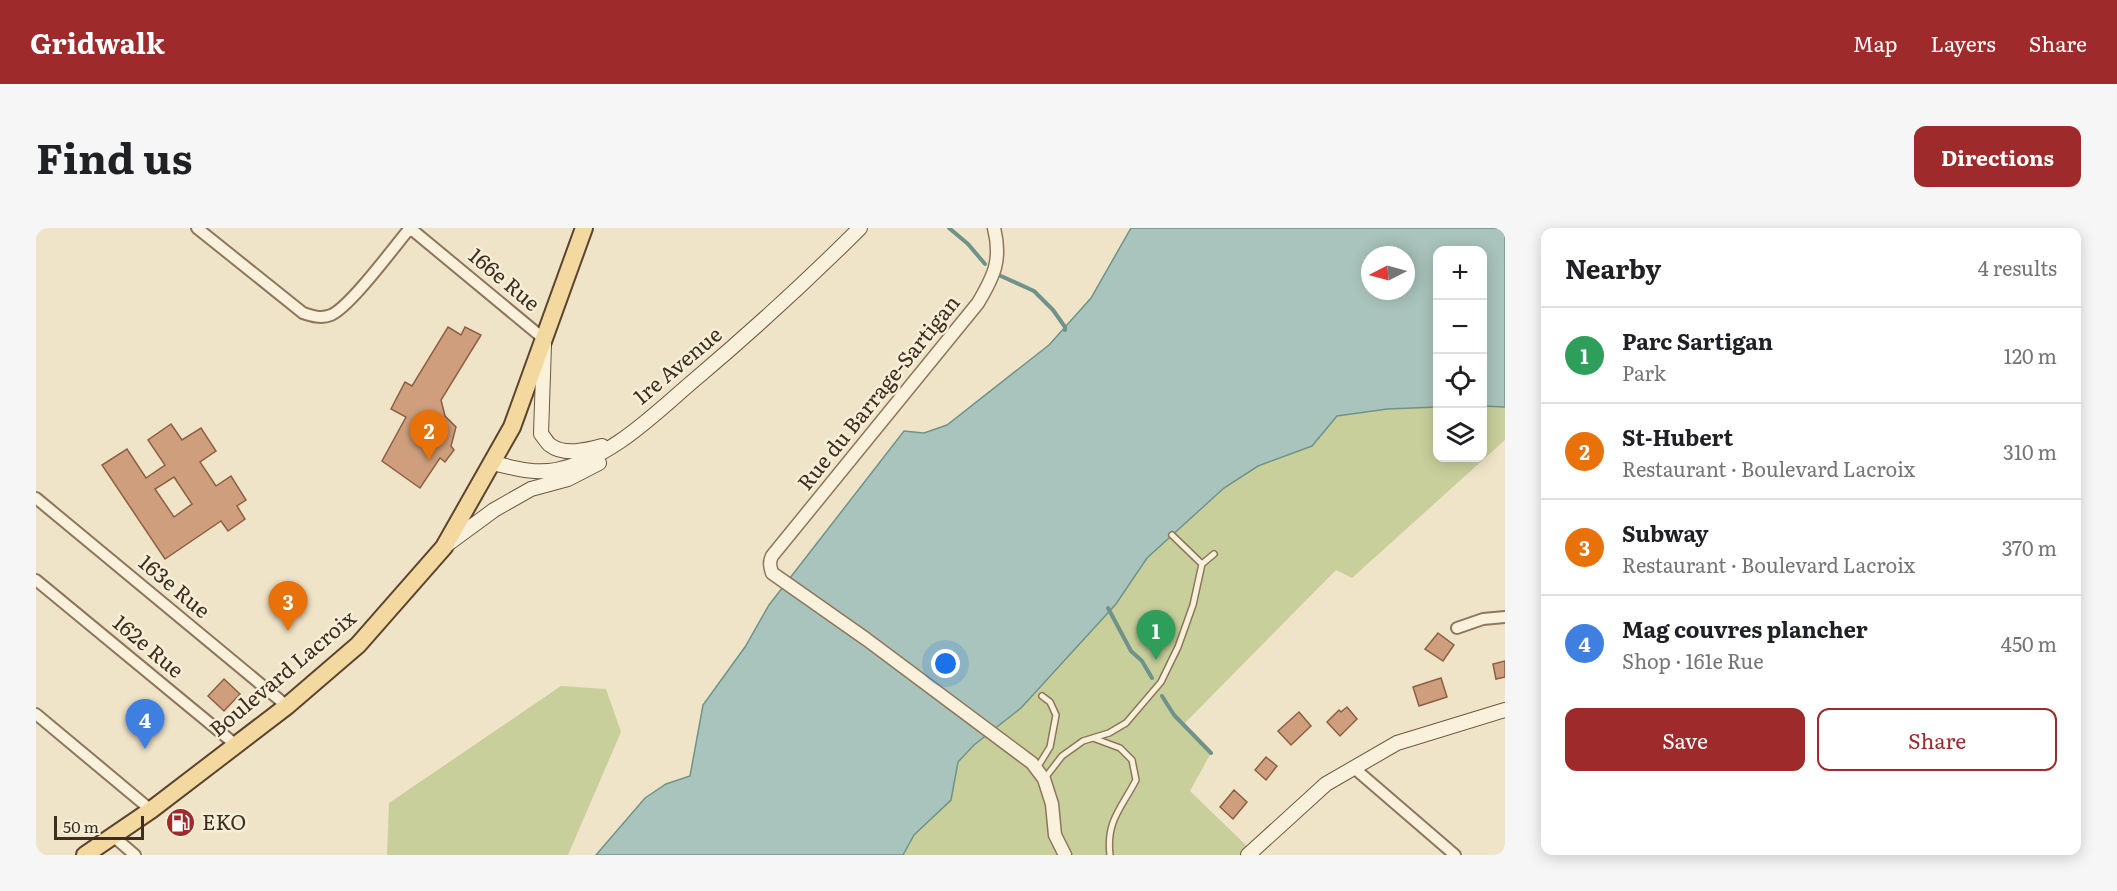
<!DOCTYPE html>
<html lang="en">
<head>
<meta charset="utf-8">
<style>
  body { margin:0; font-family:Literata,serif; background:#f6f6f6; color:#202124 }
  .controls { position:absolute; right:18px; top:18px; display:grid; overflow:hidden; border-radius:12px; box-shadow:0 3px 15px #0003 }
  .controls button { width:54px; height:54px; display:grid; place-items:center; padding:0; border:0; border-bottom:2px solid #e0e0e0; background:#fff; color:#202124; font:30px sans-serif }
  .compass { position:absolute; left:1325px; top:18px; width:54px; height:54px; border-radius:50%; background:#fff; box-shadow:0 3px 15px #0003; rotate:264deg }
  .scale { position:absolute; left:18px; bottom:15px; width:90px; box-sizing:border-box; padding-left:6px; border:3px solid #3d2e20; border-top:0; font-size:16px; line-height:21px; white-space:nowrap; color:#3d2e20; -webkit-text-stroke:4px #f7eed8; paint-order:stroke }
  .you { position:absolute; left:910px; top:436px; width:21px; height:21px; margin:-15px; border:4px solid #fff; border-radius:50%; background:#1a73e8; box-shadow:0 0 0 9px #1a73e833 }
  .badge { display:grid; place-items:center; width:39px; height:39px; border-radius:50%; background:#9e2a2b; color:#fff; font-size:20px; font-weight:700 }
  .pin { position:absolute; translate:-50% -50px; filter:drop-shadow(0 2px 3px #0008) }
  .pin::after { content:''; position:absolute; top:32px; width:21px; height:18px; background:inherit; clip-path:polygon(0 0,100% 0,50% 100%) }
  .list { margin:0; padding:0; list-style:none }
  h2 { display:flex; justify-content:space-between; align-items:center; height:78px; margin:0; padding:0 24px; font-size:26px }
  h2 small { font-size:20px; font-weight:400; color:#757577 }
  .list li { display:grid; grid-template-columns:39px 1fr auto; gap:18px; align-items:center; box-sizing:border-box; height:96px; padding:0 24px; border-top:2px solid #e0e0e0 }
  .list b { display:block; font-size:22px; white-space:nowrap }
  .list p { margin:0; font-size:20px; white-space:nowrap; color:#757577 }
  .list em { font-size:20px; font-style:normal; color:#757577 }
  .actions { display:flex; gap:12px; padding:18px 24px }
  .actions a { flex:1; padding:14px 0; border:2px solid #9e2a2b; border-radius:12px; text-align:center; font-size:21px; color:#9e2a2b }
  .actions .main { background:#9e2a2b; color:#fff }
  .icon { flex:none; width:33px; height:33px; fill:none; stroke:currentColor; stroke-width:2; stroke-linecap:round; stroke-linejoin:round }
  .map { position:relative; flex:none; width:1469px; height:627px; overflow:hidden; border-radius:12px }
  header { display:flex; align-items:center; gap:36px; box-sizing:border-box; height:84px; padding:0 30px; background:#9e2a2b; color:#fff }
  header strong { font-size:28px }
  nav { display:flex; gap:33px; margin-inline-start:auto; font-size:21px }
  .intro { display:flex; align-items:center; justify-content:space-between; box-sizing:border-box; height:144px; padding:0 36px }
  h1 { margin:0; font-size:42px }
  .button { padding:15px 27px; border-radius:12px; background:#9e2a2b; color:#fff; font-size:21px; font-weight:700 }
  main { display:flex; gap:36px; padding:0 36px }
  aside { flex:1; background:#fff; border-radius:12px; box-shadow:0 3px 15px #0003 }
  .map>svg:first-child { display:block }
  .green { fill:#c9cf9b }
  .water { fill:#a9c4bc; stroke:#6f938a; stroke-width:1.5; fill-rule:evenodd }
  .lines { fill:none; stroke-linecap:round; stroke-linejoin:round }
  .stream { stroke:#6f938a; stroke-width:4 }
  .building { fill:#cf9f7d; stroke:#8d5f41; stroke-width:1.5; fill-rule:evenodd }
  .service-casing { stroke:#8d765c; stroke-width:8 }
  .minor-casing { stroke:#8d765c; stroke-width:14 }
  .tertiary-casing { stroke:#8d765c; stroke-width:15 }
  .secondary-casing { stroke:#6f573f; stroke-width:16 }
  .primary-casing { stroke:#5b4430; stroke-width:20 }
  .service { stroke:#faf1dc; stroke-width:5 }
  .minor { stroke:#faf1dc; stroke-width:10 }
  .tertiary { stroke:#faf1dc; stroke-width:12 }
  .secondary { stroke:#faf1dc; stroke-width:14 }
  .primary { stroke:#f3d9a0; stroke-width:16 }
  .labels { text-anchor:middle; stroke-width:5; stroke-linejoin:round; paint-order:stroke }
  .street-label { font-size:21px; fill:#3d2e20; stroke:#f7eed8 }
  .poi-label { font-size:21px; fill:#3d2e20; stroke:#f7eed8; text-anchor:start }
</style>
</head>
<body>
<header>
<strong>Gridwalk</strong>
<nav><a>Map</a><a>Layers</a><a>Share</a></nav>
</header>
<div class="intro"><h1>Find us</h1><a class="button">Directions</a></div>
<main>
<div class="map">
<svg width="1469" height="627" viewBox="0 0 1469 627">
  <rect width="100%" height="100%" fill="#f0e4c8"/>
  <path class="green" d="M1463,177l6,2v33l-153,138 -16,-8 -152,154 27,29 -21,38 61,59 -3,5h-345l11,-20 37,-35 7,-38 16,-17 47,-37 88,-97 38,-53 78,-70 33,-22 54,-20 25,-30 50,-7 50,-2 1,51h44l1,-52z
    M525,458l45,3 15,43 -53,123h-181l2,-52z"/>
  <path class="water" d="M1095,0h374v179l-22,-1 -1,-156h-44l-1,157 -50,2 -50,7 -25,30 -54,20 -34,22 -77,70 -31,46 -95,104 -47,37 -16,17 -7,38 -37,35 -11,20h-307l49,-57 21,-14 24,-8 13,-71 42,-58 24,-42 135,-174 20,2 23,-8 102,-80 42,-47zM1334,27h36v36h-36z"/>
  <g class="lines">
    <path class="stream" d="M913,0l19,16 17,20
      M965,48l33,15 19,19 12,17v3
      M1072,380l23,43 11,10 10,17
      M1126,468l12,19 37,38"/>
  </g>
  <path class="building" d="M412,99l13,8 4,-8 16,8 -40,65 4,16 11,11 -5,19 3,4 -9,12 -5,-4 -20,30 -38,-27 24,-44 -15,-8 14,-27 7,4z
    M135,196l11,16 19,-12 15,23 -16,11 16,24 15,-10 15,24 -9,6 8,13 -17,12 -7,-10 -56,38 -63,-94 25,-16 19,29 19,-13 -17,-25zM138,249l18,27 -18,13 -19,-28z
    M1402,405l16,12 -11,16 -18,-12z
    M1469,433v16l-9,2 -3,-15z
    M1405,450l6,19 -28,9 -6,-19z
    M188,451l16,15 -16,17 -16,-15z
    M1311,479l10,12 -17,17 -13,-14 12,-12 2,2z
    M1263,484l12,14 -20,19 -13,-14z
    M1230,529l11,9 -11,14 -11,-10z
    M1198,562l13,12 -14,17 -13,-12z"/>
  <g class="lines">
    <defs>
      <path id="service" d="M1136,307l30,29
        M1057,510l27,10 12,12 4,20c-15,29 -30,41 -26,75
        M1001,540l13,-21 6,-32 -6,-13 -8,-6
        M1009,550l17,-22 21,-15 26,-8 17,-10 35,-41 17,-35 15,-42 9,-41 12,-10"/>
      <path id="minor" d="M161,0l106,85c9,3 18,6 28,2 19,-8 63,-68 79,-87
        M374,0l134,111
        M0,270l251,208
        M0,352l200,165
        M1421,400l26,-9 22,-2
        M0,486l115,96
        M1318,540l101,87
        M78,609l21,18"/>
      <path id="tertiary" d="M958,0c8,32 0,48 -16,75l-206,253c-3,6 -2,10 0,17l94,66 166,124 12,16 8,25 3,31 10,20"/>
      <path id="secondary" d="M508,117l-3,89c3,3 6,9 9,11 14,11 37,5 52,1
        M457,235c21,5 41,11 63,7 54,-11 95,-53 136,-88 58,-49 114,-100 168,-154
        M409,318l49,-36 37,-21 37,-10 31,-16
        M1212,627l78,-71 71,-41 108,-33"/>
      <path id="primary" d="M49,627l66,-45 136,-104 71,-61 86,-98 68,-120 72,-199"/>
    </defs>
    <use href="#service" class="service-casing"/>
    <use href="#minor" class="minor-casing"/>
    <use href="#tertiary" class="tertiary-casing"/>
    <use href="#secondary" class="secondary-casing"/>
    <use href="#primary" class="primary-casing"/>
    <use href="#service" class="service"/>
    <use href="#minor" class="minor"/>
    <use href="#tertiary" class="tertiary"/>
    <use href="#secondary" class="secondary"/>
    <use href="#primary" class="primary"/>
  </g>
  <defs>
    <symbol id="fuel-disc" viewBox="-11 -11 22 22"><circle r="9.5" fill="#9e2a2b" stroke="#f7eed8"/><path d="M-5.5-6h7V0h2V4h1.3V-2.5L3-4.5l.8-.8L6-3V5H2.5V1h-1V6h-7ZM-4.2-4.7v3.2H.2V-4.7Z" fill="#fff"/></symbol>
  </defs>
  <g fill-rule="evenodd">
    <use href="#fuel-disc" x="128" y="578" width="33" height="33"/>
  </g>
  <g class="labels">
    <g class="street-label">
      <text transform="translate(468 52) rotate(40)" y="7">166e Rue</text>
      <text transform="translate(642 138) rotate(-40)" y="7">1re Avenue</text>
      <text transform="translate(843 165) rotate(-51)" y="7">Rue du Barrage-Sartigan</text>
      <text transform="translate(138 359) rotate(40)" y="7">163e Rue</text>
      <text transform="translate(112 419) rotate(40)" y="7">162e Rue</text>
      <text transform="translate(247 446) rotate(-40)" y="7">Boulevard Lacroix</text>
    </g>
    <g class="poi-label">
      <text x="166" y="602">EKO</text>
    </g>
  </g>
</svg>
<div class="controls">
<button>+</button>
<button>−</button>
<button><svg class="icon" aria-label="locate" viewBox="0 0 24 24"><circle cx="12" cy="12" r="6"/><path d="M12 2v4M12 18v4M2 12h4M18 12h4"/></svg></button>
<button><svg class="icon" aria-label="layers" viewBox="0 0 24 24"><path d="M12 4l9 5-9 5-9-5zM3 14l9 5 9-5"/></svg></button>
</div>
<svg class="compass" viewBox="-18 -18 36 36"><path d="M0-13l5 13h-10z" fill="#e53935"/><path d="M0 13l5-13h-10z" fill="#757577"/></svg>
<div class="scale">50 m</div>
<div class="you"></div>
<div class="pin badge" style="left:1120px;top:432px;background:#2e9e5b">1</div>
<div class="pin badge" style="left:393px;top:232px;background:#e8710a">2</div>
<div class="pin badge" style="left:252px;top:403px;background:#e8710a">3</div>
<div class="pin badge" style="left:109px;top:521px;background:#3f7fe0">4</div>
</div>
<aside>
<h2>Nearby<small>4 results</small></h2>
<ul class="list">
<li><span class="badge" style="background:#2e9e5b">1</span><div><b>Parc Sartigan</b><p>Park</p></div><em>120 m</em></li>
<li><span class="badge" style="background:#e8710a">2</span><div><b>St-Hubert</b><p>Restaurant · Boulevard Lacroix</p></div><em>310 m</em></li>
<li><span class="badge" style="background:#e8710a">3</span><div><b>Subway</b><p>Restaurant · Boulevard Lacroix</p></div><em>370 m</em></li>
<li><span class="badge" style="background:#3f7fe0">4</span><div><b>Mag couvres plancher</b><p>Shop · 161e Rue</p></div><em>450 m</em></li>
</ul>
<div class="actions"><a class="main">Save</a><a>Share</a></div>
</aside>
</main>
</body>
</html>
